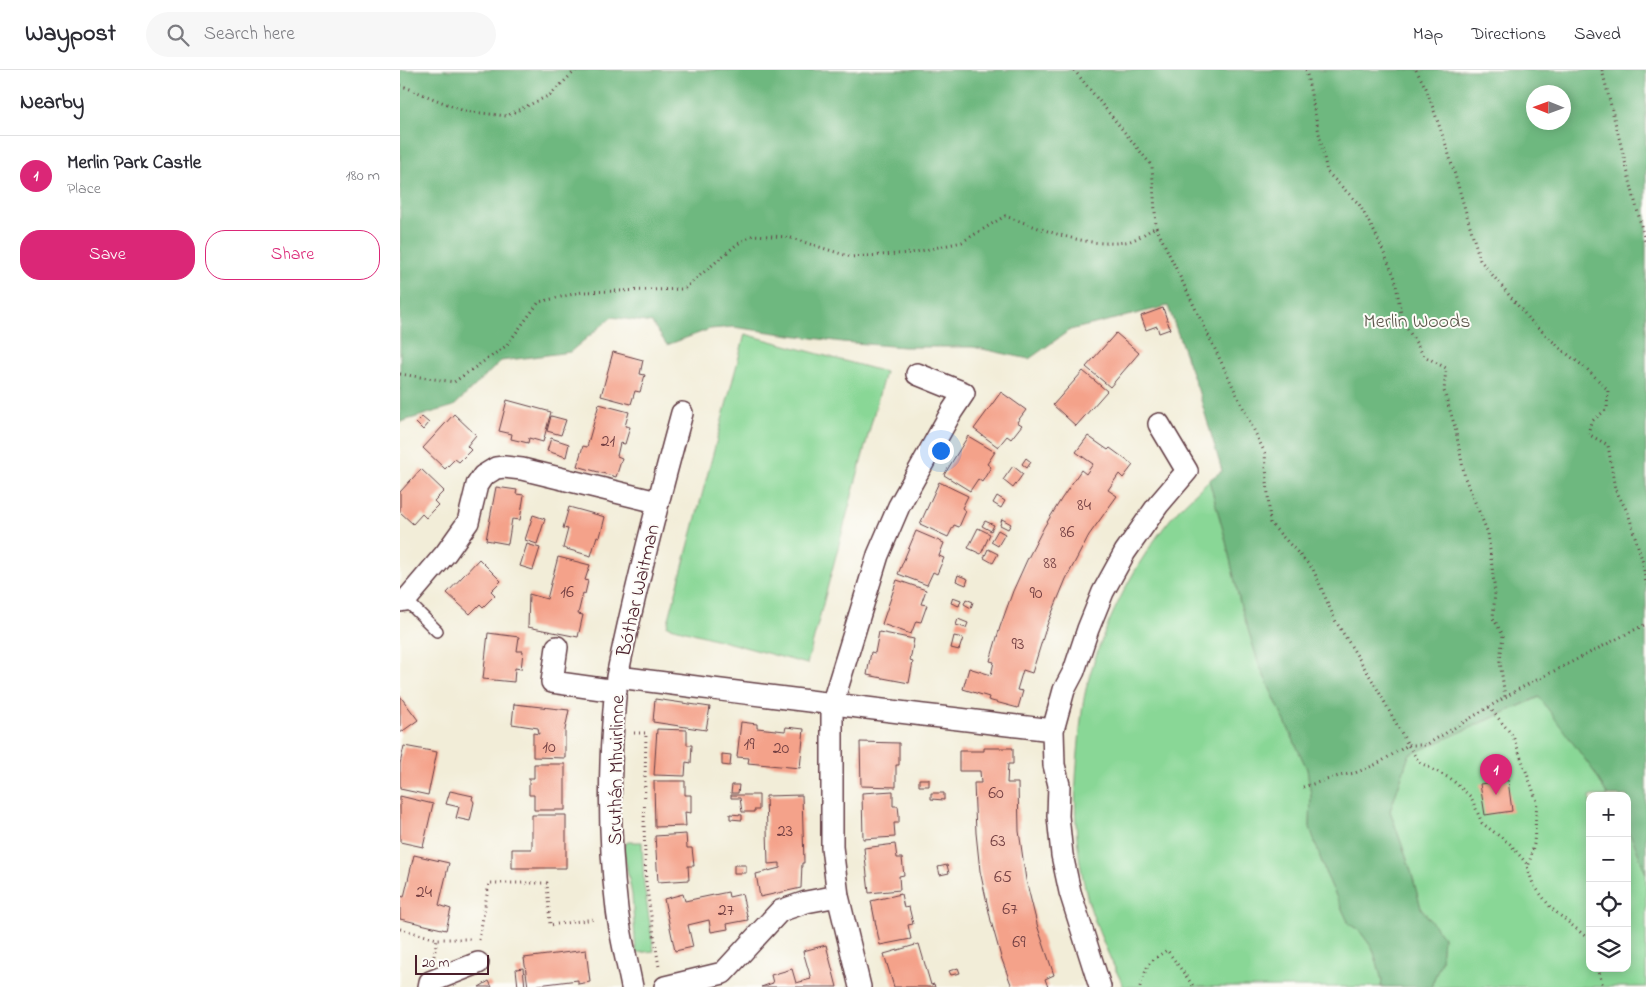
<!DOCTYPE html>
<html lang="en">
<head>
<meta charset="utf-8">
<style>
  body { margin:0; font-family:"Indie Flower",sans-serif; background:#f7f7f7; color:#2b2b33 }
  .controls { position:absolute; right:15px; bottom:15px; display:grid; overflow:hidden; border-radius:10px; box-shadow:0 2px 12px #0003 }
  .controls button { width:45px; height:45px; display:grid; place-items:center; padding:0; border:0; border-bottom:1px solid #e1e1e2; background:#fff; color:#2b2b33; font:25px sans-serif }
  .compass { position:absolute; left:1126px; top:15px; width:45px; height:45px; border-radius:50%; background:#fff; box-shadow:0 2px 12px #0003; rotate:271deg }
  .scale { position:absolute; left:15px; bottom:12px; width:74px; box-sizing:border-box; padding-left:5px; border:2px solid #4a1f2b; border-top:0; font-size:14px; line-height:18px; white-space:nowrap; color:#4a1f2b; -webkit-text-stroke:4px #fdfcf7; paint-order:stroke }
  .you { position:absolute; left:540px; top:380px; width:18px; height:18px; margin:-12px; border:4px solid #fff; border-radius:50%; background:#1a73e8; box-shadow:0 0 0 8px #1a73e833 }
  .badge { display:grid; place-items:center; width:32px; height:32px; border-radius:50%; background:#db2777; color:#fff; font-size:16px; font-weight:700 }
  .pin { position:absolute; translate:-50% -41px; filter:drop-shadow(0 1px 2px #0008) }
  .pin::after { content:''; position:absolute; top:26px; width:18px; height:15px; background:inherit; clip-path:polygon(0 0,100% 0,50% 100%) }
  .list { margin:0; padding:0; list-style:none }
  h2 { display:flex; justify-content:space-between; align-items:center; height:65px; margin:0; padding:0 20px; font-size:21px }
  h2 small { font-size:16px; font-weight:400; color:#7c7c81 }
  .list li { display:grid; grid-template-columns:32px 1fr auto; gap:15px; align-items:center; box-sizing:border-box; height:80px; padding:0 20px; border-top:1px solid #e1e1e2 }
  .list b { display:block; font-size:19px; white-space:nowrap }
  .list p { margin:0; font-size:16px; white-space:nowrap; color:#7c7c81 }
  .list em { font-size:16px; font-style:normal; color:#7c7c81 }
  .actions { display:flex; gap:10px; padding:15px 20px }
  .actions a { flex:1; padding:11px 0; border:1px solid #db2777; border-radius:20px; text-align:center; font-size:18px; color:#db2777 }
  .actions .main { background:#db2777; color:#fff }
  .icon { flex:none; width:28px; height:28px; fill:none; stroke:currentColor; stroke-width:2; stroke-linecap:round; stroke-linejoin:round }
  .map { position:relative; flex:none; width:1246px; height:917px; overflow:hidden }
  header { display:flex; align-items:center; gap:30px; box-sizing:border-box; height:70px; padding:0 25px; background:#fff; border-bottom:1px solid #e1e1e2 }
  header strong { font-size:24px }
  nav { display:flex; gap:28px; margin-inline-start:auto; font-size:18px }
  .search { width:350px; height:45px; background:#f7f7f7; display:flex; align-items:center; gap:12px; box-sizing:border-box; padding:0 18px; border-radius:28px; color:#7c7c81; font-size:19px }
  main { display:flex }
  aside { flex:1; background:#fff }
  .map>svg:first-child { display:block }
  .green { fill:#89d796; stroke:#6a7b60 }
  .forest { fill:#6eb87f; stroke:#5c6c55; fill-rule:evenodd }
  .building { fill:#f4a28a }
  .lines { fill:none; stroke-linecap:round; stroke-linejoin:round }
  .lane-casing { stroke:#633e45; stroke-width:14 }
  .street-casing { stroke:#633e45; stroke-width:24 }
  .path { stroke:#633e45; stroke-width:3; stroke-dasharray:1 4; stroke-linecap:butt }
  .lane { stroke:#fff; stroke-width:11 }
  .street { stroke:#fff; stroke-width:21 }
  .labels { text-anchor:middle; stroke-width:4; stroke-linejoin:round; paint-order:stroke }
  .number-label { font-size:18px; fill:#744043 }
  .park-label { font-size:20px; fill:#5d564b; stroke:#fdfcf7 }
  .street-label { font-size:20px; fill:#4a1f2b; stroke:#fdfcf7 }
</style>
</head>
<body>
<header>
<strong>Waypost</strong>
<div class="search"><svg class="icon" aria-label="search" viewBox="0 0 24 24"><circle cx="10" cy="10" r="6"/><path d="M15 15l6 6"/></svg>Search here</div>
<nav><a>Map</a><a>Directions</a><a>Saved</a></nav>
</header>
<main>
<aside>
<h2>Nearby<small></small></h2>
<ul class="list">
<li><span class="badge">1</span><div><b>Merlin Park Castle</b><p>Place</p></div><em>180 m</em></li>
</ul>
<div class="actions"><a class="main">Save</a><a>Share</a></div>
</aside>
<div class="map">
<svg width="1246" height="917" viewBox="0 0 1246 917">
  <rect width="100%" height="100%" fill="#fdfcf7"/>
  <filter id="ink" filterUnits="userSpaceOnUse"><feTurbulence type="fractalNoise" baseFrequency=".02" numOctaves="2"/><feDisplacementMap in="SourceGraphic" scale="10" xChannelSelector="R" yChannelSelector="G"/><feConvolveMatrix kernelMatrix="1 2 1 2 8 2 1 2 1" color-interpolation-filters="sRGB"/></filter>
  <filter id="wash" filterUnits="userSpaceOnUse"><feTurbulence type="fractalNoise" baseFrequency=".0096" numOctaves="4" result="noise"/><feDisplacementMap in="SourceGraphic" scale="20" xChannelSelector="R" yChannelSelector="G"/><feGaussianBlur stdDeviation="1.12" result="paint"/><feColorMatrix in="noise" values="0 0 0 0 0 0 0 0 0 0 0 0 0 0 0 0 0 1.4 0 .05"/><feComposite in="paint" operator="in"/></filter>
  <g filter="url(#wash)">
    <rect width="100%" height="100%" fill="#f2edd8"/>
    <path class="green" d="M345,264l140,38 -78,292 -140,-38z
      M809,410l16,57 15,66 19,62 48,104 4,26 -1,32 15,45 24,52 10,6 14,19 9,31 -1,7h-257c-13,-26 -28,-59 -36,-87 -13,-49 -15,-97 -10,-147 2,-21 3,-43 8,-64 16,-63 50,-131 93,-180 10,-10 20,-19 30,-29z
      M1140,627l55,76 13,23h-18v172h37v-138l7,12 12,32v113h-215l10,-26 2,-24 -22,-29 -10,-37 -21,-60 19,-56z
      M228,772h14l2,43 10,66 -18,2 -4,-58 -9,-47 2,-4z"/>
    <path class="forest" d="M0,0h1246v804l-12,-32 -7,-12v-34h-19l-13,-23 -56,-76 -130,58 -19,56 21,60 10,37 22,29 -2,24 -10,26h-50l1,-7 -9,-31 -14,-19 -10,-6 -24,-52 -15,-45 1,-32 -4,-26 -48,-104 -19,-62 -15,-66 -16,-57 13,-9 -24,-81 -30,-84 -98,24 -41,29 -56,-12h-69l-62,-5 -109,-15 -23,2 -43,16 -15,-22 -40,-6 -42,35 -69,9 -47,45 -54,16zM1134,22h30v30h-30z"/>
    <g id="blocks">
      <path class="building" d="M763,238l7,21 -11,4 -2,-7 -11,4 -5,-14z
        M716,263l23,20 -29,34 -24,-20z
        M213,282l30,8 -3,14 5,1 -3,10 -2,7 -5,-1 -4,13 -30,-8z
        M683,301l24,20 -31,35 -23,-21z
        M601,322l25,18 -9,12 5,3 -11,14 -4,-3 -9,11 -24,-18z
        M107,330l44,12 -8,30 -14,-4 -1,5 -17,-4 1,-5 -13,-3z
        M199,334l30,8 -4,14 5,1 -5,17 -5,-1 -3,13 5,2 -6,19 -39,-11 6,-20 4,1z
        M54,344l22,21 -9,11 4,4 -12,12 -4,-3 -10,10 -22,-21z
        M151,346l15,4 -5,15 -14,-4z
        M22,347l7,6 -6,7 -7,-7z
        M568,366l27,16 -8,12 4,3 -9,15 -4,-3 -8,12 -26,-16z
        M688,366l20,14 2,-2 23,17 -10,13 -4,-4 -11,16 9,6 -28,39 -23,44 -19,46 -15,48 -9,-3 -6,20 6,1 -5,17 -30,-8 1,-3 -26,-8 6,-21 22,7 3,-13 -4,-1 10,-34 13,-36 14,-31 17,-33 18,-29 19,-28 5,4 7,-10 -17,-12z
        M151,368l18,6 -3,13 -19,-6z
        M626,388l5,4 -4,6 -5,-4z
        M613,396l10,8 -10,14 -10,-8z
        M21,399l23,22 -10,10 4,4 -7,7 -5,6 -4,-4 -9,10 -13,-12v-20z
        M539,412l29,14 -6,12 4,3 -7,16 -5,-2 -6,12 -28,-13z
        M96,417l21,3 -1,4 8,1 -4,25 -8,-1 -4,25 -22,-4z
        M597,426l8,5 -4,7 -8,-5z
        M169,437l36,10 -5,20 -3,-1 -6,20 -28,-8 5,-19 -5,-1z
        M133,445l12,4 -8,25 -12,-4z
        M602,449l9,5 -3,5 -8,-4z
        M585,451l9,4 -3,6 -9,-5z
        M578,458l12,6 -9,20 -13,-6z
        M598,460l7,4 -7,12 -7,-4z
        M516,461l28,12 -5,13 5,2 -4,9 -3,7 -4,-2 -6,13 -29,-11z
        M127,474l13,4 -7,22 -13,-4z
        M588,479l10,5 -5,9 -9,-5z
        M158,487l32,8 -5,15 3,1 -3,13 -2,-1 -5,21 5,1 -5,22 -50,-10 1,-33 18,5z
        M79,489l22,22 -10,10 4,4 -12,12 -3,-3 -10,10 -23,-21z
        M558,505l10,4 -2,6 -10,-4z
        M497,510l29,10 -5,14 6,1 -6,17 -5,-1 -5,13 -29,-10z
        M553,527l8,3 -2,6 -8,-3z
        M566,529l7,3 -2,6 -7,-4z
        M558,549l10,4 -2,5 -10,-3z
        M479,562l35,7 -4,22 3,1 -4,21 -42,-8 4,-23 4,1z
        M88,563l31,4 -2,14h6l-1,10 -1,8 -6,-1 -1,14 -31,-3z
        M554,566l9,2 -4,12 -8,-2z
        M0,626l18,24 -18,13z
        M255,629l55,8 -4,23 -53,-8z
        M114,634l55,6 -4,20v28l-32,-1v-24l6,1 -1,-6 -26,-4z
        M341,652l16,2v4l28,3 1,-4 18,2 -4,39 -52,-5 1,-5 -12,-1z
        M257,659l30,1v15h5l-1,18 -5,-1 -1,14 -31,-1z
        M460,672l39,1v22h-3v22l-35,-1z
        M4,676l33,6 -9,43 -28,-6v-25z
        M584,678h29v16h-5l-1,19h11l1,48 7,49 12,48 16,47 -9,4 3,8h-36l-11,-30 -10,-36 -11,-50 -4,-38 -2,-50h7l-1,-12h-21v-20h25z
        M322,684l9,1 -1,11 -8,-1z
        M134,694h31v46h-31v-15h-5v-17h5z
        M519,709h10v7h-10z
        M1108,710l4,31 -27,4 -5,-31z
        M254,711h31v14h6v18l-6,-1 1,14 -31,1z
        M332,715h7l-1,8h-7z
        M50,721l23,5 -1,3 2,3 -4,19 -14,-3 3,-11 -13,-3z
        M493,721v15h5l1,9v8h-5l1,14 -32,2 -1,-46z
        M531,723h13v7l-13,-1z
        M331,725h28v15h-5v2h-12l-2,-14h-9z
        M402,725l2,68h-2l-1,25 -41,9 -4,-23 24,-6v-5l-12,1 -2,-68z
        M0,726l33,8 -10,43 -23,-5z
        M330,744l12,1v5l-12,-1z
        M132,745h34v53h-54v-19h20z
        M286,764l1,14h5l2,18h-6l1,14 -31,2 -3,-46z
        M495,774l2,14h5l1,9 1,8 -5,1 1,14 -31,3 -5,-45z
        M14,785l35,8 -10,42 12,4 -5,21 -46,-11v-23l4,1z
        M334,795h12v8h-12z
        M547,795l2,8 -9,2 -2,-8z
        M328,822l1,5 13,-3 6,26 -21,4 1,5 -17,3 -2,-12 -21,5 5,22 -18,4 -11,-52 19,-5 2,7z
        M501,824l3,14 5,-1 4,17 -5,1 3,14 -31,6 -9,-44z
        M519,874l12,41 3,-1 1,3h-41l-10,-33z
        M426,875l11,42h-76l12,-4 -2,-8 21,-6 4,14 15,-4 -8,-28z
        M186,880l4,32 -12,2v-4l-40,5v2h-10l-4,-29z
        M123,898l2,19h-7l-2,-18z
        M558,898l2,5 -9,2 -2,-4z
        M89,911l3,6h-13z"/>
    </g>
  </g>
  <g filter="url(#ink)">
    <use href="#blocks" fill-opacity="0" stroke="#633e45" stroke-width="1"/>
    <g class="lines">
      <defs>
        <path id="lane" d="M6,530l31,31"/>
        <path id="street" d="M0,531l6,-1 40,-47 22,-31 9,-37 6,-9 13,-8 8,-1 18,2 135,33
          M157,577l-5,35 64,9
          M217,607c18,-89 41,-176 65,-264
          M29,917l1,-5 48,-19
          M232,917c-5,-26 -12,-52 -15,-78 -9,-75 -8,-157 0,-232 145,18 291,37 436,53
          M265,917l58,-14 57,-62 26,-9 32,-6
          M460,917l-22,-91 -6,-49v-142l46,-150 21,-49 53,-95 12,-18 -47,-19
          M700,917l-30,-95 -8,-37 -4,-39 1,-31 -5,-20 -1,-35 11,-40 10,-19 14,-42 15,-37 22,-40 33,-47 29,-34 -28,-47"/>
      </defs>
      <use href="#lane" class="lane-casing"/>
      <use href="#street" class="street-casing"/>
      <path class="path" d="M674,0l78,96 4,61 109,226 5,70 43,46 22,51 39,63 34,62h18l91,-55 129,-66
        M906,0l21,102 32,32 17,31 19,43 7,42 22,36 22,12 -2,23 11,36 10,51 23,55 7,59 -2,26 10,17 -3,26 5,36
        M1016,0l10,18 21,60 33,112 49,59 33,31 25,19 21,21 -1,19 -16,13 -3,12 20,11 7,44 13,24 15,50 3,22
        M1202,0l44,175
        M0,15l64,26 42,5 44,-21 26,-25
        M0,304l54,8 52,-36 33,-44 43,-10 102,-3 52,-44 17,-10 35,2 63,20 60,-4 51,-11 43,-26c38,13 80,32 120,26 10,-1 22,-10 31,-15
        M1089,637l24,29 24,65 -3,43 -6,24
        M234,663h12l-2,94 2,56 13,84
        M903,717l36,-11 16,-3 22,-9 31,-19 11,17 32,17 20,18 11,26 28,21 16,19 7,21 18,24 39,32
        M0,859l37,10h34
        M79,870l10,-57h58l3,42 45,-6
        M34,886l3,-17
        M1198,898l5,19
        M740,917c7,-22 7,-24 27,-37l27,37"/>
      <use href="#lane" class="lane"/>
      <use href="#street" class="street"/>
    </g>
  </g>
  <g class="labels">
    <g class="number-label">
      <text x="208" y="376">21</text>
      <text x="684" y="440">84</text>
      <text x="667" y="467">86</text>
      <text x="650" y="498">88</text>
      <text x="167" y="527">16</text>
      <text x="636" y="528">90</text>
      <text x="618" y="579">93</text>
      <text x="349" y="679">19</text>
      <text x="149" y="682">10</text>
      <text x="381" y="683">20</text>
      <text x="596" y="728">60</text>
      <text x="385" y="766">23</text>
      <text x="598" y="776">63</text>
      <text x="603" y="812">65</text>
      <text x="24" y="827">24</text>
      <text x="610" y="844">67</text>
      <text x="326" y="845">27</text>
      <text x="619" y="877">69</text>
    </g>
    <g class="park-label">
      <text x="1017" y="257">Merlin Woods</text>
    </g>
    <g class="street-label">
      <text transform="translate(237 520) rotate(-77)" y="7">Bóthar Waitman</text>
      <text transform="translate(215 700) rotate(-89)" y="7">Sruthán Mhuirlinne</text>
    </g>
  </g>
</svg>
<div class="controls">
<button>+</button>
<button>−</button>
<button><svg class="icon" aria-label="locate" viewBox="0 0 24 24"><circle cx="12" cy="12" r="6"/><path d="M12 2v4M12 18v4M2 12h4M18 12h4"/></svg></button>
<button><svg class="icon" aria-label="layers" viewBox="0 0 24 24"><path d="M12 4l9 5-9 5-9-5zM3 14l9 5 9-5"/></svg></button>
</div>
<svg class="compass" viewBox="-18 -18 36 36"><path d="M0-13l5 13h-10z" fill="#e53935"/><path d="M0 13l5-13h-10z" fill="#7c7c81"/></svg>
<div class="scale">20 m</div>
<div class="you"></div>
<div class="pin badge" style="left:1096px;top:725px">1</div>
</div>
</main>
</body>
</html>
